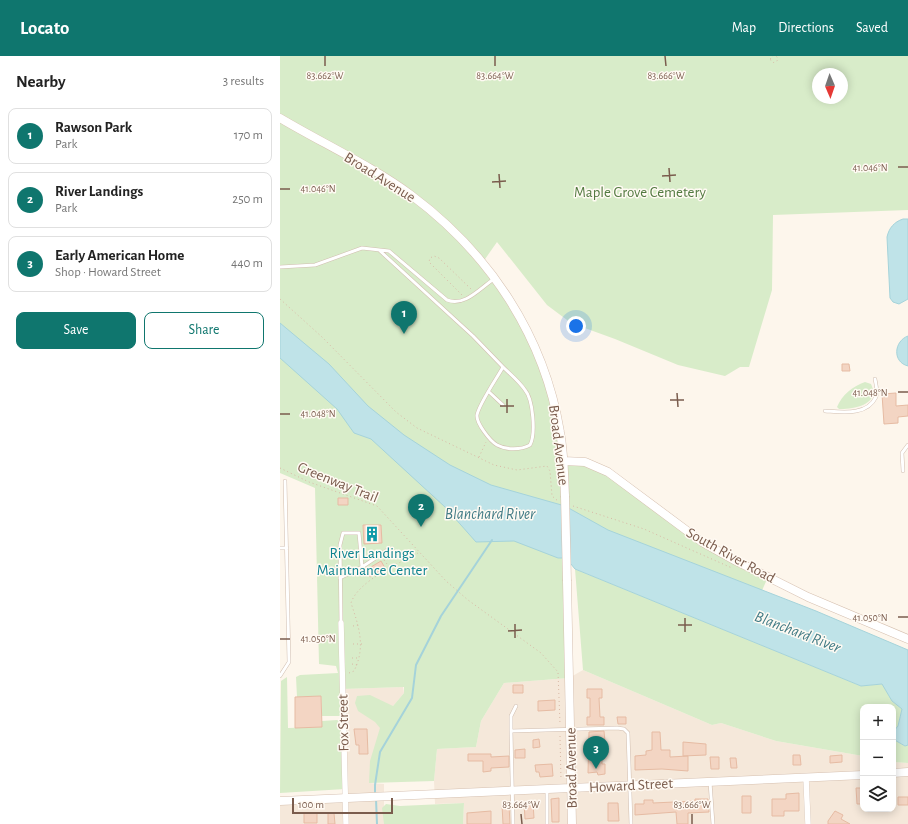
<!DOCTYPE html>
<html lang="en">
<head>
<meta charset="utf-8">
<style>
  body { margin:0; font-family:"Alegreya Sans",sans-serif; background:#f2f2f2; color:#222 }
  .controls { position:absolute; right:12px; bottom:12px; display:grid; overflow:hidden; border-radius:8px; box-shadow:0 2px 10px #0003 }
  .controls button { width:36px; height:36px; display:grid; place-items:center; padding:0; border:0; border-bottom:1px solid #e0e0e0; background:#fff; color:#222; font:20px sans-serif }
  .compass { position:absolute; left:532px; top:12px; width:36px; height:36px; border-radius:50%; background:#fff; box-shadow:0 2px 10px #0003; rotate:178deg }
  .scale { position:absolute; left:12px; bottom:10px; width:101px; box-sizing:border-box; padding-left:4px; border:2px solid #7a5c4d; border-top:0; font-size:11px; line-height:14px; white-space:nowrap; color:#7a5c4d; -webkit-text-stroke:3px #fffaf3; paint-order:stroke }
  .you { position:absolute; left:296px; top:270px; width:14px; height:14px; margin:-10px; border:3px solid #fff; border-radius:50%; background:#1a73e8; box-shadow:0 0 0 6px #1a73e833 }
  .badge { display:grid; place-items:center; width:26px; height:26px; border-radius:50%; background:#0f766e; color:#fff; font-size:13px; font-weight:700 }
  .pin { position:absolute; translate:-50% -33px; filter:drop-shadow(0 1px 2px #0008) }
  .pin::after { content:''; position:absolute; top:21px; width:14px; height:12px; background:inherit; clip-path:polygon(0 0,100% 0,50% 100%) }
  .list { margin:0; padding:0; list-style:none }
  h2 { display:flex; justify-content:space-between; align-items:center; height:52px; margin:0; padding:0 16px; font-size:17px }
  h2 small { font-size:13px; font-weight:400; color:#767676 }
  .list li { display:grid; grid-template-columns:26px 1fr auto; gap:12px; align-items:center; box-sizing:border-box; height:56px; margin:0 8px 8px; padding:0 8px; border:1px solid #e0e0e0; border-radius:8px }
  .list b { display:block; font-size:15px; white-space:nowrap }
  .list p { margin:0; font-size:13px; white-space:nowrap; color:#767676 }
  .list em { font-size:13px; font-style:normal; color:#767676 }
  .actions { display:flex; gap:8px; padding:12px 16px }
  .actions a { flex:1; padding:9px 0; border:1px solid #0f766e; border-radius:8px; text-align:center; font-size:14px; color:#0f766e }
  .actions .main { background:#0f766e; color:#fff }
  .icon { flex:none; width:22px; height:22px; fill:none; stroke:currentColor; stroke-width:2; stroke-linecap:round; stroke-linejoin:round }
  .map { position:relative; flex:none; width:628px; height:768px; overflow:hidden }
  header { display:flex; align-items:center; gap:24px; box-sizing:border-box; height:56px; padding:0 20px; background:#0f766e; color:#fff }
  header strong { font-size:19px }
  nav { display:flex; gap:22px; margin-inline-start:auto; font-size:14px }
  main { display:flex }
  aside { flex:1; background:#fff }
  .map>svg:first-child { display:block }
  .residential { fill:#f5e8da }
  .green { fill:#d8ecc9; fill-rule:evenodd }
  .water { fill:#bfe3e8; stroke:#a5d3da }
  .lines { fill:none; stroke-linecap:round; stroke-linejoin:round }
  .stream { stroke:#a5d3da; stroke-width:2 }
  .building { fill:#f3d5c3; stroke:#e6bba3 }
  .lane-casing { stroke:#d1beb0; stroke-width:4 }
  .street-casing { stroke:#d1beb0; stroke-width:6 }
  .secondary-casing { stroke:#d6c0b0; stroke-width:9 }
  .path { stroke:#d9b8a5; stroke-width:1; stroke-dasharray:1 3; stroke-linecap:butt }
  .lane { stroke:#fff; stroke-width:3 }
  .street { stroke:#fff; stroke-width:5.5 }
  .secondary { stroke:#fff; stroke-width:8 }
  .secondary-bridge-casing { stroke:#d6c0b0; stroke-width:9; stroke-linecap:butt }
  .secondary-bridge { stroke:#fff; stroke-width:8 }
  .ticks { fill:none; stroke:#7a5c4d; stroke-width:1.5 }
  .labels { text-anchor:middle; stroke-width:3; stroke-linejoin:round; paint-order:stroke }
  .street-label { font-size:15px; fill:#7a5c4d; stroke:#fffaf3 }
  .park-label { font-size:15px; fill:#537a41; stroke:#fffaf3 }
  .culture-label { font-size:15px; fill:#0d838f; stroke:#fffaf3 }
  .water-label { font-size:16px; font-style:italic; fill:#437c86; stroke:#fffaf3 }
  .ticks-label { font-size:10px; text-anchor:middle; fill:#7a5c4d; stroke:#fffaf3; stroke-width:3; stroke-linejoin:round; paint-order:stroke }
</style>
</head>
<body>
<header>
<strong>Locato</strong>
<nav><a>Map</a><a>Directions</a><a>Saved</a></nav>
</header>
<main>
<aside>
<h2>Nearby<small>3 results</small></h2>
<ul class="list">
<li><span class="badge">1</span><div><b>Rawson Park</b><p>Park</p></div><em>170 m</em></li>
<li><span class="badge">2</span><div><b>River Landings</b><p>Park</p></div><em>250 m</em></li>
<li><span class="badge">3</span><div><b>Early American Home</b><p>Shop · Howard Street</p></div><em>440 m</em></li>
</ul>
<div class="actions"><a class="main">Save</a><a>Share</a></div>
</aside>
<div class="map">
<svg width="628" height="768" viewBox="0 0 628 768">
  <rect width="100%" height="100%" fill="#fdf6ec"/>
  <path class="residential" d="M303,614l129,55 9,-2 55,18 87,15v53h30v-47l15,1v61h-445l1,-21 -29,1 -1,-23 3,-32 39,-2 5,-26 23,-38 65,-5z
    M123,631l1,6 -11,13 -24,77 15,1v40h-104v-23l65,-3 -2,-109z"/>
  <path class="green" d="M0,0h628v154l-135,5 -1,75 -23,77h-9l-15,9 -47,-11 -63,-26 -44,-16 -24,-18 -50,-63 -14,20 42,62 23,56 16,80 44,12 94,70 66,35 -16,36 -186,-70 3,135 -65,5 -23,38 -5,26 -39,2 -3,32 -65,2 1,-22 10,-33 -5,-6 -17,-11 -3,-8 2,-7 13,-1 23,11 11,-13v-6l-61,2v27h-21l-1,-20 -24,1 -1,-20 4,-2 38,-2 -2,-7 -17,-2 -4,-176 -35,-15zM538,18h24v24h-24z
    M585,326l6,2c10,21 -18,25 -32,25l-2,-2c5,-12 16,-21 28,-25z
    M295,513l286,117 22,-2 9,17 10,8 -4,17 -5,6v-25h-30v49l-87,-15 -55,-18 -9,2 -129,-55z
    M7,621l1,51 34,-1v-6l15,-1 6,3 2,66 -65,4 1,-112z
    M613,683l12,7 3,-1v18l-15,-1z
    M184,747l-1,21h-79l-2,-16 4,-4 14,2z"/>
  <path class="water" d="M623,163h5v80l-9,5 -6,-2 -3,-4 -3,-61c2,-9 7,-15 16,-18z
    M0,267l49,41 39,42 36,29 46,30 41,20 74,21 43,24 208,81 92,39v95l-3,1 -12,-7v-7l5,-6 4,-17 -10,-8 -10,-17 -21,2 -286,-117 -9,-11h-8l-44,-17 -38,1 -31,-35 -74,-68 -17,-6 -17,-24 -57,-51z
    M628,280v30c-16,-4 -14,-25 0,-30z"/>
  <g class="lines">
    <path class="stream" d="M95,739v-10l5,-33 32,-54 4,-33 25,-49 51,-76
      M96,743l1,25"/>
  </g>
  <path class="building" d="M562,308h7l1,7h-8z
    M616,337v13l12,-1v11l-10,1v6l-14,1 -2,-30z
    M58,442h10v7h-10z
    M83,469h18l1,18 -18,1z
    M101,505l4,7 -15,9 -4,-7z
    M233,629h10v8h-10z
    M307,633h15v9h-3l1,19h4v8h-17v-8h3v-19h-3z
    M41,640l1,31 -27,1v-31z
    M275,644v10l-17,1v-10z
    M337,661h9v7h-8z
    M74,673h13l1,25h-9v-9h-3z
    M324,675l1,11h-3v22h3v10l-7,1 -1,-3 -9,1 1,-41z
    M372,676h8l1,18h9v7l18,-1v15l-26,-2 -27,1v-14l11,-1v-4l6,-1z
    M259,683l1,8 -7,1v-8z
    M403,686l23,2v11l-23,1z
    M245,693v9h-10v-8z
    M188,698h23v3l18,-1v11l-18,1v3l-8,1v-11h-15z
    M513,699h7l1,10h-8z
    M562,699v7l-12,1v-7z
    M430,701h9v12h-8z
    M450,702h6l1,10h-6z
    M272,708l1,12 -13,1 -1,-5h-3l-1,-7z
    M576,732h7v16h-6z
    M519,737v18h-15v5h-12v-17h14v-5z
    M462,740h9v17h-9z
    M618,741h10v8h-10z
    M279,742v24h-7l-1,-23z
    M415,743h13l1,13 -21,1v11h-11l-1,-12 -41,3v-11h9v-4h9v3l42,-2z
    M244,747h9l1,15 -9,1z
    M328,747h10l1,18h-11z
    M222,749h7l1,19h-7z
    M211,755v13h-24v-11z
    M555,755l8,4 -2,4 9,5h-22v-3z
    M24,757h13v10h-13z
    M48,757h6l1,11h-7z"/>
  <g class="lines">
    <defs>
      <path id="lane" d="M99,194l94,86 30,31c7,7 16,14 22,23 8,9 11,44 5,55 -9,5 -24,5 -33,0 -7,-4 -21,-22 -20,-30 2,-11 20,-37 26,-48
        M0,211l35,-2 47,-17 27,3 58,49c18,7 33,-12 47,-21
        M209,336l14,13
        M545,355c17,1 42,5 51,-14 2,-4 0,-13 -1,-18
        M623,415l-1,-18 6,-8
        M0,492h7
        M60,522l22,-11 27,-18
        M61,567l-1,-78 3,-12h16l3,34
        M0,620l9,-14 -4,-181
        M231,675v-15l5,-10
        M430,726l3,42
        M267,734v34
        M233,768l-2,-93 106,-3 7,1 4,4 3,91"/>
      <path id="street" d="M61,567l5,201
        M526,722l2,46"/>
      <path id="secondary" d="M0,62c42,25 92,48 131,77 78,58 133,140 149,237 4,21 4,43 5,64
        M284,405l21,1 23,10 94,70 34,19 72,36 100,42
        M287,525l5,243
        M613,717l15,-1
        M0,745l583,-26"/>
    </defs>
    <use href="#lane" class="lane-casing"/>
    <use href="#street" class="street-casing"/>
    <use href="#secondary" class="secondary-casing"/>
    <path class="path" d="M490.5 3a3.5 3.5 0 1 1 7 0a3.5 3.5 0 1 1-7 0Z
      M182,239l-33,-33 1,-4 4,-2 5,2 32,31
      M0,243l42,38 74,75 21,16 77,37 23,5 30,-4 3,5 2,25 6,5
      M199,401l7,-15
      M0,412l29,14 68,24 69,75 22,19 73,53 17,19 2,52
      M293,450l71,23 88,39
      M104,504l6,8
      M73,570l5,-1
      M73,588h9
      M72,602h6
      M72,608l5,1
      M69,617l5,-2c12,-24 5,-44 -3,-68 7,-22 47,-39 67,-50
      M280,680l1,44"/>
    <use href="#lane" class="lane"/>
    <use href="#street" class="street"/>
    <use href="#secondary" class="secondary"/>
    <defs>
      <path id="secondary-bridge" d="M285,440l2,85"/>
    </defs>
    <use href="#secondary-bridge" class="secondary-bridge-casing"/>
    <use href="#secondary-bridge" class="secondary-bridge"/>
  </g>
  <path class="ticks" d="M45,0v10M215,0v10M385,0l1,10M618,111h10M389,112l1,14M219,118l1,14M382,120l14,-1M212,126l14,-1M0,133h10M618,336h10M397,337l1,14M227,343v14M390,344h14M220,350h14M0,358h10M618,561h10M405,562v14M235,568v14M398,569h14M228,575l14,-1M0,583h10M241,758l1,10M412,758v10"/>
  <defs>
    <symbol id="building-bare" viewBox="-9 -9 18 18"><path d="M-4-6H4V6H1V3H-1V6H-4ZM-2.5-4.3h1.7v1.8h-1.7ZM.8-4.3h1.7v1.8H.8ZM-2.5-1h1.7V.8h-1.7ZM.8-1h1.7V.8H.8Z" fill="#0f9aa8" stroke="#fffaf3" stroke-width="2.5" paint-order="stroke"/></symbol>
  </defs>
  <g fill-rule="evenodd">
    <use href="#building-bare" x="81" y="467" width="22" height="22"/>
  </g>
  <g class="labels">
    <g class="street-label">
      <text transform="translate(100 121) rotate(32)" y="5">Broad Avenue</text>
      <text transform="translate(279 389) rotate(83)" y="5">Broad Avenue</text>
      <text transform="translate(58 426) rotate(22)" y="5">Greenway Trail</text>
      <text transform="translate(451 499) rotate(29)" y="5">South River Road</text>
      <text transform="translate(63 667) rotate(-91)" y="5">Fox Street</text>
      <text transform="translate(291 712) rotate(-91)" y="5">Broad Avenue</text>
      <text transform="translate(351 729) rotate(-3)" y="5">Howard Street</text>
    </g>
    <g class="park-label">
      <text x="360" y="141">Maple Grove Cemetery</text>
    </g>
    <g class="culture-label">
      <text x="92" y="502">River Landings<tspan x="92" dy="17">Maintnance Center</tspan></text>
    </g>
    <g class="water-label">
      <text x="210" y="463">Blanchard River</text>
      <text transform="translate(518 575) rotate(21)" y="6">Blanchard River</text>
    </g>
  </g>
  <g class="ticks-label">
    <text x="45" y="23">83.662°W</text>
    <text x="215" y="23">83.664°W</text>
    <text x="386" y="23">83.666°W</text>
    <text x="590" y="115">41.046°N</text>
    <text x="38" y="136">41.046°N</text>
    <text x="590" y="340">41.048°N</text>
    <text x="38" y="361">41.048°N</text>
    <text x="590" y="565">41.050°N</text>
    <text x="38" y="586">41.050°N</text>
    <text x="241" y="752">83.664°W</text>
    <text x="412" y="752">83.666°W</text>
  </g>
</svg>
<div class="controls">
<button>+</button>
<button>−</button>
<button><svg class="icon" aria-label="layers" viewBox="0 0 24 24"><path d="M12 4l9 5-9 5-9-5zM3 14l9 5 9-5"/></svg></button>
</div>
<svg class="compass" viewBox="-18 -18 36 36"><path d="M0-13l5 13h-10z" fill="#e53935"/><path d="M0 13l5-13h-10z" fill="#767676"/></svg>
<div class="scale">100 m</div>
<div class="you"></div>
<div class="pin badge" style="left:124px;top:278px">1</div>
<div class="pin badge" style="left:141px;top:471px">2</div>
<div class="pin badge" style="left:316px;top:713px">3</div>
</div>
</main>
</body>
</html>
